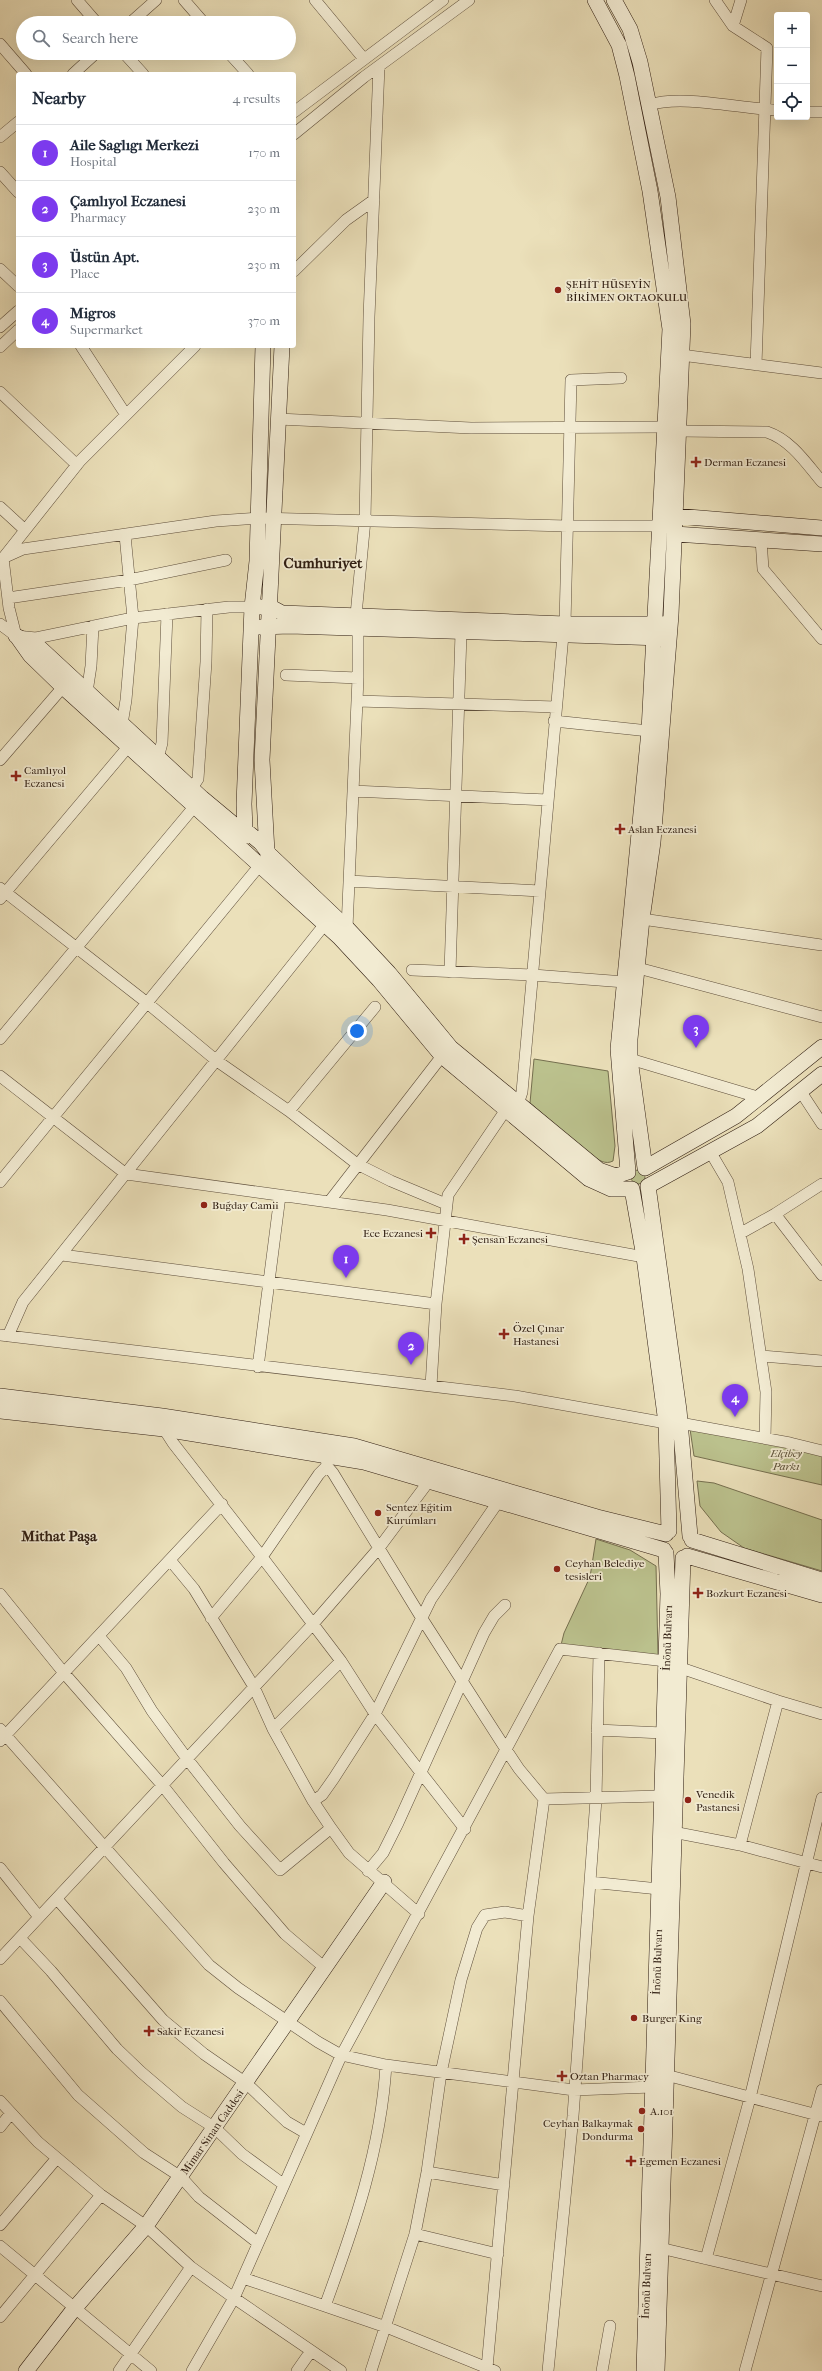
<!DOCTYPE html>
<html lang="en">
<head>
<meta charset="utf-8">
<style>
  body { margin:0; font-family:"IM FELL French Canon",serif; background:#f2f2f3; color:#1f2937 }
  .controls { position:absolute; right:12px; top:12px; display:grid; overflow:hidden; border-radius:4px; box-shadow:0 4px 16px #0002 }
  .controls button { width:36px; height:36px; display:grid; place-items:center; padding:0; border:0; border-bottom:1px solid #e0e1e3; background:#fff; color:#1f2937; font:20px sans-serif }
  .you { position:absolute; left:357px; top:1031px; width:14px; height:14px; margin:-10px; border:3px solid #fff; border-radius:50%; background:#1a73e8; box-shadow:0 0 0 6px #1a73e833 }
  .badge { display:grid; place-items:center; width:26px; height:26px; border-radius:50%; background:#7c3aed; color:#fff; font-size:13px; font-weight:700 }
  .pin { position:absolute; translate:-50% -33px; filter:drop-shadow(0 1px 2px #0008) }
  .pin::after { content:''; position:absolute; top:21px; width:14px; height:12px; background:inherit; clip-path:polygon(0 0,100% 0,50% 100%) }
  .list { margin:0; padding:0; list-style:none }
  h2 { display:flex; justify-content:space-between; align-items:center; height:52px; margin:0; padding:0 16px; font-size:17px }
  h2 small { font-size:13px; font-weight:400; color:#747a83 }
  .list li { display:grid; grid-template-columns:26px 1fr auto; gap:12px; align-items:center; box-sizing:border-box; height:56px; padding:0 16px; border-top:1px solid #e0e1e3 }
  .list b { display:block; font-size:15px; white-space:nowrap }
  .list p { margin:0; font-size:13px; white-space:nowrap; color:#747a83 }
  .list em { font-size:13px; font-style:normal; color:#747a83 }
  .icon { flex:none; width:22px; height:22px; fill:none; stroke:currentColor; stroke-width:2; stroke-linecap:round; stroke-linejoin:round }
  .map { position:relative; flex:none; width:822px; height:2371px; overflow:hidden }
  .search { position:absolute; background:#fff; box-shadow:0 4px 16px #0002; left:16px; top:16px; width:280px; height:44px; display:flex; align-items:center; gap:10px; box-sizing:border-box; padding:0 14px; border-radius:22px; color:#747a83; font-size:15px }
  .panel { position:absolute; background:#fff; box-shadow:0 4px 16px #0002; left:16px; top:72px; width:280px; height:276px; border-radius:4px }
  .map>svg:first-child { display:block }
  .green { fill:#bbc18d; stroke:#756f4f }
  .lines { fill:none; stroke-linecap:round; stroke-linejoin:round }
  .street-casing { stroke:#5e4e3b; stroke-width:12 }
  .secondary-casing { stroke:#2f1d11; stroke-width:16 }
  .street { stroke:#f2ebd2; stroke-width:11 }
  .secondary { stroke:#f2ebd2; stroke-width:15 }
  .poi-dot { fill:#8f2418; stroke:#f2ebd2; stroke-width:1.5 }
  .labels { text-anchor:middle; stroke-width:3.5; stroke-linejoin:round; paint-order:stroke }
  .poi-label { font-size:11px; fill:#2f1d11; stroke:#f2ebd2; text-anchor:start }
  .park-label { font-size:11px; font-style:italic; fill:#594e36; stroke:#f2ebd2 }
  .street-label { font-size:11px; fill:#2f1d11; stroke:#f2ebd2 }
  .district-label { font-size:15px; font-weight:bold; fill:#2f1d11; stroke:#f2ebd2 }
</style>
</head>
<body>
<div class="map">
<svg width="822" height="2371" viewBox="0 0 822 2371">
  <rect width="100%" height="100%" fill="#ebe0ba"/>
  <filter id="stains"><feTurbulence type="fractalNoise" baseFrequency=".005" numOctaves="4"/><feColorMatrix values="0 0 0 0 .2 0 0 0 0 .09 0 0 0 0 .02 0 0 0 .5 -.17"/></filter>
  <radialGradient id="worn" r=".72"><stop offset=".6" stop-color="#630" stop-opacity="0"/><stop offset="1" stop-color="#630" stop-opacity=".3"/></radialGradient>
  <path class="green" d="M534,1059l74,12 7,75 -2,15c-8,4 -14,-1 -21,-5l-62,-53z
    M631 1177a7 7 0 1 1 14 0a7 7 0 1 1-14 0Z
    M690,1429l132,22v34l-128,-29z
    M697,1481l17,2 108,37v51l-78,-23 -23,-16 -21,-26z
    M596,1539l34,11 26,16 2,89 -98,-6 4,-16 26,-56z"/>
  <g class="lines">
    <defs>
      <path id="street" d="M77,0l20,23
        M184,0l20,23
        M315,0l49,59
        M715,0l18,26 34,22 -11,317
        M130,23l26,-23
        M733,26l8,-26
        M0,44l26,30
        M124,53l19,21
        M229,53l19,21
        M73,74l23,-21
        M649,105c33,-11 92,4 128,5
        M294,112l149,-112
        M807,112h15
        M294,134l70,-57 105,-77
        M0,137l18,-15
        M0,172l18,20
        M0,269l18,17
        M294,271l52,-51 28,-20
        M0,327l18,-16
        M81,346l45,69
        M0,347l18,-17
        M681,355l141,18
        M0,392l77,73
        M278,419l193,9 194,-1
        M679,431l88,1c24,8 39,31 55,50
        M0,507l25,23
        M761,539l2,30 59,70
        M0,561l3,-3 20,-9 193,-28 42,-3 310,8h93
        M8,598l121,-18 97,-20
        M356,615l9,-95 4,-203 10,-251
        M0,624l16,12 20,2 97,-20 96,-11h23
        M565,624l6,-244 50,-2
        M16,636l-7,-28 -6,-50 77,-97 115,-115
        M286,675l72,3
        M87,692l4,-26 2,-40
        M357,701l199,6
        M554,721l95,10
        M122,724l4,-24 7,-82 -8,-83
        M158,758l4,-15 5,-129
        M0,760l63,-73
        M192,788l6,-9 8,-117 1,-53
        M353,791l195,9
        M349,881l191,10
        M0,888l146,114 71,59 72,50 68,53 34,17 55,23
        M0,899l128,-152
        M642,919l180,26
        M347,928l11,-250v-50
        M638,968l184,49
        M412,970l121,5 92,7
        M450,972l11,-339
        M0,1039l194,-232
        M630,1059l131,39
        M0,1076l126,98 261,36 257,47
        M801,1092l21,32
        M518,1104l4,-12 41,-457
        M289,1111l86,-104
        M711,1153l17,29 20,87 18,123 -1,46
        M0,1182l260,-317
        M329,1202l113,-146
        M775,1214l47,61
        M741,1233l34,-19 47,-30
        M62,1255l374,49
        M0,1335l515,61 151,27
        M8,1336l15,-34 302,-378
        M761,1356l61,5
        M258,1367l22,-171
        M431,1386l5,-82 12,-109 57,-84
        M680,1423l110,20 32,8
        M164,1429l9,14 89,114 79,104 34,53 90,115
        M326,1455l1,11 6,7 88,144 86,134 12,18 25,30 117,-3
        M170,1560l24,29 60,98 19,42 40,72 18,27 18,25 70,61
        M0,1594l64,79 99,113 61,77 61,71 40,34
        M211,1618l51,-61 57,-83 8,-8
        M99,1636l27,32 26,43 36,49 52,66 40,44 51,-42
        M678,1667l100,34 44,13
        M0,1729l209,236 29,23 80,54 23,13 45,10 188,25 78,-3
        M273,1729l68,-68
        M597,1730l66,3
        M0,1741l222,-237
        M313,1801l9,-6 12,-17 41,-64 56,-115 67,-97
        M673,1832l67,13 82,22
        M740,1845l38,-144
        M0,1868l39,49
        M368,1871l15,-18 15,-30 86,-190 10,-17 11,-11
        M590,1882l69,7
        M57,1899l106,121 41,34 42,29 41,39 19,11
        M20,1938l31,33 66,78 24,23 41,35 33,21 27,26 41,30
        M0,1959l313,-335 66,-76 50,-67
        M0,2001l78,94 66,58 37,24 18,20 59,46
        M666,2075l155,41
        M0,2101l38,41 63,53 45,31 45,41 43,31 107,73
        M0,2127l11,-14
        M427,2172l77,13
        M0,2225l57,-67
        M415,2234l83,20
        M0,2246l151,125
        M660,2248l162,38
        M706,2259l44,-161 72,-300
        M243,2278l143,49 109,44
        M325,2306c29,-79 56,-157 61,-241
        M0,2317l101,-122
        M487,2368l41,-452 16,-117
        M119,2371l72,-104
        M192,2371l42,-73 107,-242 219,-407 106,12
        M297,2371l14,-20
        M371,2371l44,-137 12,-62 14,-99 20,-93 16,-52 8,-13 20,-3 23,4
        M548,2371l25,-255 23,-317 3,-146
        M602,2371l8,-45
        M745,2371l77,-281"/>
      <path id="secondary" d="M614,0l16,29 10,33 28,135 15,127 -12,291 -18,227 -11,77 -12,120v20l15,109 91,-52 86,-69
        M676,516l146,12
        M675,534l147,10
        M261,607l8,-1 13,7 283,11h98
        M260,627l30,-1 372,12
        M16,636l23,11 163,151 30,25 13,7 16,13 9,12 77,73 42,45 62,75 148,122 17,6 12,-4 -10,-123 31,-318 21,-402 -20,-138 -23,-115 -8,-31 -24,-45
        M18,638l12,17 33,32 276,250 40,43 63,76 147,123 22,10h21l12,68 22,166 3,108
        M242,838l3,-8 -1,-26 8,-197 5,-46 6,-215
        M267,852l-5,-92 20,-414
        M0,1396l162,20 192,30 243,71 69,17
        M0,1411l164,18 200,33 300,88
        M690,1536l-11,-126 -31,-224 109,-60 65,-52
        M692,1540l130,40
        M687,1556l135,39
        M26,2371l48,-62 72,-83 238,-344
        M644,2371l24,-777 -2,-41
        M657,2371l26,-813"/>
    </defs>
    <use href="#street" class="street-casing"/>
    <use href="#secondary" class="secondary-casing"/>
    <use href="#street" class="street"/>
    <use href="#secondary" class="secondary"/>
  </g>
  <g class="poi-dot">
    <circle cx="558" cy="290" r="4"/>
    <path d="M694 456h4v4h4v4h-4v4h-4v-4h-4v-4h4z"/>
    <path d="M14 770h4v4h4v4h-4v4h-4v-4h-4v-4h4z"/>
    <path d="M618 823h4v4h4v4h-4v4h-4v-4h-4v-4h4z"/>
    <circle cx="204" cy="1205" r="4"/>
    <path d="M429 1227h4v4h4v4h-4v4h-4v-4h-4v-4h4z"/>
    <path d="M462 1233h4v4h4v4h-4v4h-4v-4h-4v-4h4z"/>
    <path d="M502 1328h4v4h4v4h-4v4h-4v-4h-4v-4h4z"/>
    <circle cx="378" cy="1513" r="4"/>
    <circle cx="557" cy="1569" r="4"/>
    <path d="M696 1587h4v4h4v4h-4v4h-4v-4h-4v-4h4z"/>
    <circle cx="688" cy="1800" r="4"/>
    <circle cx="634" cy="2018" r="4"/>
    <path d="M147 2025h4v4h4v4h-4v4h-4v-4h-4v-4h4z"/>
    <path d="M560 2070h4v4h4v4h-4v4h-4v-4h-4v-4h4z"/>
    <circle cx="642" cy="2111" r="4"/>
    <circle cx="641" cy="2129" r="4"/>
    <path d="M629 2155h4v4h4v4h-4v4h-4v-4h-4v-4h4z"/>
  </g>
  <g class="labels">
    <g class="poi-label">
      <text x="566" y="288">ŞEHİT HÜSEYİN<tspan x="566" dy="13">BİRİMEN ORTAOKULU</tspan></text>
      <text x="704" y="466">Derman Eczanesi</text>
      <text x="24" y="774">Camlıyol<tspan x="24" dy="13">Eczanesi</tspan></text>
      <text x="628" y="833">Aslan Eczanesi</text>
      <text x="212" y="1209">Buğday Camii</text>
      <text x="423" y="1237" text-anchor="end">Ece Eczanesi</text>
      <text x="472" y="1243">Şensan Eczanesi</text>
      <text x="513" y="1332">Özel Çınar<tspan x="513" dy="13">Hastanesi</tspan></text>
      <text x="386" y="1511">Sentez Eğitim<tspan x="386" dy="13">Kurumları</tspan></text>
      <text x="565" y="1567">Ceyhan Belediye<tspan x="565" dy="13">tesisleri</tspan></text>
      <text x="706" y="1597">Bozkurt Eczanesi</text>
      <text x="696" y="1798">Venedik<tspan x="696" dy="13">Pastanesi</tspan></text>
      <text x="642" y="2022">Burger King</text>
      <text x="157" y="2035">Sakir Eczanesi</text>
      <text x="570" y="2080">Oztan Pharmacy</text>
      <text x="650" y="2115">A.101</text>
      <text x="633" y="2127" text-anchor="end">Ceyhan Balkaymak<tspan x="633" dy="13">Dondurma</tspan></text>
      <text x="639" y="2165">Egemen Eczanesi</text>
    </g>
    <g class="park-label">
      <text x="786" y="1457">Elçibey<tspan x="786" dy="13">Parkı</tspan></text>
    </g>
    <g class="street-label">
      <text transform="translate(667 1638) rotate(-88)" y="4">İnönü Bulvarı</text>
      <text transform="translate(657 1962) rotate(-88)" y="4">İnönü Bulvarı</text>
      <text transform="translate(212 2132) rotate(-55)" y="4">Mimar Sinan Caddesi</text>
      <text transform="translate(646 2286) rotate(-88)" y="4">İnönü Bulvarı</text>
    </g>
    <g class="district-label">
      <text x="323" y="568">Cumhuriyet</text>
      <text x="59" y="1541">Mithat Paşa</text>
    </g>
  </g>
  <rect width="100%" height="100%" filter="url(#stains)"/>
  <rect width="100%" height="100%" fill="url(#worn)"/>
</svg>
<div class="controls">
<button>+</button>
<button>−</button>
<button><svg class="icon" aria-label="locate" viewBox="0 0 24 24"><circle cx="12" cy="12" r="6"/><path d="M12 2v4M12 18v4M2 12h4M18 12h4"/></svg></button>
</div>
<div class="you"></div>
<div class="pin badge" style="left:346px;top:1278px">1</div>
<div class="pin badge" style="left:411px;top:1365px">2</div>
<div class="pin badge" style="left:696px;top:1048px">3</div>
<div class="pin badge" style="left:735px;top:1417px">4</div>
<div class="search"><svg class="icon" aria-label="search" viewBox="0 0 24 24"><circle cx="10" cy="10" r="6"/><path d="M15 15l6 6"/></svg>Search here</div>
<section class="panel">
<h2>Nearby<small>4 results</small></h2>
<ul class="list">
<li><span class="badge">1</span><div><b>Aile Saglıgı Merkezi</b><p>Hospital</p></div><em>170 m</em></li>
<li><span class="badge">2</span><div><b>Çamlıyol Eczanesi</b><p>Pharmacy</p></div><em>230 m</em></li>
<li><span class="badge">3</span><div><b>Üstün Apt.</b><p>Place</p></div><em>230 m</em></li>
<li><span class="badge">4</span><div><b>Migros</b><p>Supermarket</p></div><em>370 m</em></li>
</ul>
</section>
</div>
</body>
</html>
